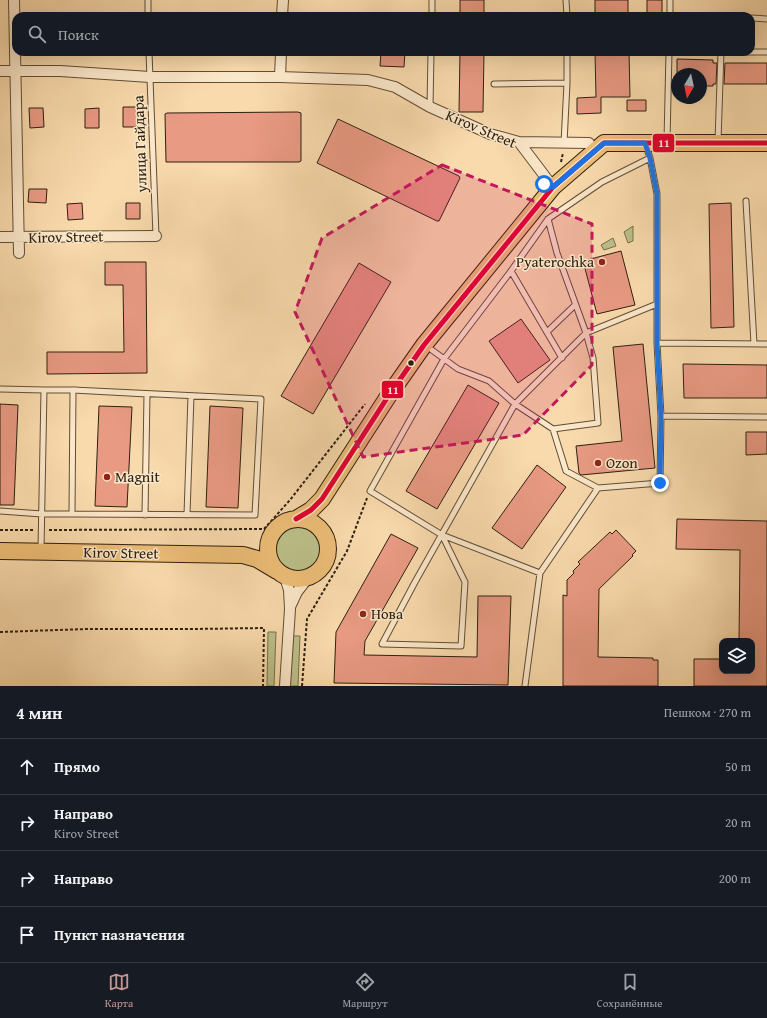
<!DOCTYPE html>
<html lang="ru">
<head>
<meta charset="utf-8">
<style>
  body { margin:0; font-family:"Gentium Book Plus",serif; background:#20242c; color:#f1f3f6 }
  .controls { position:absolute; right:12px; bottom:12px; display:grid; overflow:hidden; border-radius:8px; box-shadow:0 4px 16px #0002 }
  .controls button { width:36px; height:36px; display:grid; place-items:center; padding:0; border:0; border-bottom:1px solid #363941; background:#171b24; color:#f1f3f6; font:20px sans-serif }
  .compass { position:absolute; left:671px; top:68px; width:36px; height:36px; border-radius:50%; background:#171b24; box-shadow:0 4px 16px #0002; rotate:189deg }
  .stop { position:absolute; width:12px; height:12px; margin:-9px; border:3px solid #1a73e8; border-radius:50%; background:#fff }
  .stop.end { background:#1a73e8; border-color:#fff; box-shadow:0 1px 4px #0008 }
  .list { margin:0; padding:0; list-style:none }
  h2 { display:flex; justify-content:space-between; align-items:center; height:52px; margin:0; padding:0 16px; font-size:17px }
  h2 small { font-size:13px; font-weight:400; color:#9ea1a6 }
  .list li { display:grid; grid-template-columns:26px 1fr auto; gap:12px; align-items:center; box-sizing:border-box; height:56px; padding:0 16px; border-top:1px solid #363941 }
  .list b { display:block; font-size:15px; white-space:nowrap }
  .list p { margin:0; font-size:13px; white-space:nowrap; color:#9ea1a6 }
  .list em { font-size:13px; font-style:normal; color:#9ea1a6 }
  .icon { flex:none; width:22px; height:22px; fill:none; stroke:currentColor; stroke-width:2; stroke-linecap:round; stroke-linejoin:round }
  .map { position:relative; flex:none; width:767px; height:686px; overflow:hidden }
  .search { position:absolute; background:#171b24; box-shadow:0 4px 16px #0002; left:12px; right:12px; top:12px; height:44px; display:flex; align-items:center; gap:10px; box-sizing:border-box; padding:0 14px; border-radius:12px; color:#9ea1a6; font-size:15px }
  .sheet { height:276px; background:#171b24 }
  nav { display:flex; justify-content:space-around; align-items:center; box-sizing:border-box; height:56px; border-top:1px solid #363941; background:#171b24; font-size:11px; color:#9ea1a6 }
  nav a { display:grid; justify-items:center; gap:2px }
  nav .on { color:#c59692 }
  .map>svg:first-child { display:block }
  .green { fill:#bcc08a; stroke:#74704d }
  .building { fill:#e99a83; stroke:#2d2010 }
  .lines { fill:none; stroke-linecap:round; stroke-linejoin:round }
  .lane-casing { stroke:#604e37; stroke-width:7 }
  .street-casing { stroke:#604e37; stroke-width:12 }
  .primary-casing { stroke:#2d2010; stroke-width:18 }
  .path { stroke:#2d2010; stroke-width:2; stroke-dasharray:3 2; stroke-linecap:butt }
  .lane { stroke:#fbe7c9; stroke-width:5 }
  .street { stroke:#fbe7c9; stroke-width:10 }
  .primary { stroke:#ecbd76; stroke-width:16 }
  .bus-1-casing { stroke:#fbe7c9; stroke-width:8 }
  .bus-1 { stroke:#e4002b; stroke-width:5 }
  .route { stroke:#1a73e8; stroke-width:5 }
  .marked { fill:#c2185b; fill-opacity:0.2; stroke:#c2185b; stroke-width:3; stroke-dasharray:8 5; stroke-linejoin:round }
  .poi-dot { fill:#8f2418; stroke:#fbe7c9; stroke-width:1.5 }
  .bus-dot { fill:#2d2010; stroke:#fbe7c9; stroke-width:1.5 }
  .labels { text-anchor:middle; stroke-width:3; stroke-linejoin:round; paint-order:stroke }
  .street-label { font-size:15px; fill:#2d2010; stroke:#fbe7c9 }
  .poi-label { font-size:15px; fill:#2d2010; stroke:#fbe7c9; text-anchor:start }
  .line-badge { stroke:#fbe7c9; stroke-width:1.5 }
  .badge-label { font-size:11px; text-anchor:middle; font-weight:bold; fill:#fff }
</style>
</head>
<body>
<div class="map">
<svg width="767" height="686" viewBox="0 0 767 686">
  <rect width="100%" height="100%" fill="#f9daac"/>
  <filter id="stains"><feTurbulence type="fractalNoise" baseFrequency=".005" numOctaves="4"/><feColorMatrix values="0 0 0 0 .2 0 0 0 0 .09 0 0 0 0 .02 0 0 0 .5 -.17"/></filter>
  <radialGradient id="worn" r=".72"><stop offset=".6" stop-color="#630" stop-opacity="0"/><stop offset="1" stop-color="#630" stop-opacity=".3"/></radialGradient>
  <path class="green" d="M633,226v15l-5,2 -4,-11z
    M613,238l3,8 -12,4 -3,-5z
    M272 549a26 26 0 1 1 52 0a26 26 0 1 1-52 0Z
    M268,632h8l-2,54h-7z
    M293,636h7l-2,50h-8z"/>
  <path class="building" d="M460,0h24v16h-24z
    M595,0h33v16h-33z
    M647,0h15v16h-15z
    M381,52h24l-1,15 -24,-1z
    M460,52h24l-1,60h-24z
    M595,52h34l1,45h-29v16l-24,1v-16l19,-1z
    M677,59l36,1v3h4l-1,21h-3v2h-12v-12h-24z
    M725,63h42v21h-43z
    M627,100h19v11h-19z
    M123,107h14v20h-14z
    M29,108h14l1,19 -14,1z
    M99,108v20h-14v-19z
    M298,112l3,1v48l-2,1h-133l-1,-48 2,-1z
    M338,119l121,57 1,2 -21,43h-2l-120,-58z
    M29,189h18l-1,14 -18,-1z
    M82,203l1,16 -15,1 -1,-16z
    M126,203h14v16h-14z
    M731,203l3,124 -23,1 -2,-124z
    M621,251l14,54 -38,9 -14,-53z
    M105,262h41l1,111 -100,1v-22h77l-1,-67h-18z
    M359,263l32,19 -78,132 -32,-18z
    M521,319l29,41 -32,23 -29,-42z
    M643,344l12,124 -74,7 -2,-2 -3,-27 46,-5 -9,-94z
    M683,364l84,1v33h-83z
    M468,385l31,18 -62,106 -31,-18z
    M0,404l18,1 -4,100h-14z
    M99,406l33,1 -5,100 -32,-1z
    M210,406l33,2 -5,100 -32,-1z
    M746,432h21v22l-21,1z
    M537,465l29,22 -44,62 -30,-21z
    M677,519l90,2v165h-73v-27h28v12h30v-30h-13l1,-91 -64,-1z
    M616,530l20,21 -4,4 1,1 -34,33 -1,68 55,1v2h5v26h-95v-91l4,1v-16l7,-7 -1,-2 7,-7 -2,-2 32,-30 2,2z
    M391,534l27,14 -53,93 -1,14 113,2 1,-61h33l-3,89 -174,-2 2,-51z"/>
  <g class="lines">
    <defs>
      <path id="lane" d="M148,0v16
        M566,0l1,16
        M432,16v-16
        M670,16v-16
        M751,18l16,1
        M149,52l7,184
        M673,52h94
        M494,84l73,-1
        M430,107l1,-55
        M667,141l2,-89
        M718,141l3,-89
        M564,143l3,-60v-31
        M746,201l8,143
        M511,271l51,87
        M547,332l28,-27
        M657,343l110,1
        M425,345l33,24 31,12 26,23 71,-71 71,-29
        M0,389l44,1
        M661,416l106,1
        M553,429l13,42 32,17 62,-5 1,-67 -4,-73v-149l-7,-36 -4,-12
        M0,511l42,3h30l183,1 6,-116 -188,-9 74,4 -2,121
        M187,515l4,-119
        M442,535l23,47 -4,64 -79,-2 33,-62 100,-178 38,25 45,-6 -5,-65 -7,-25 -29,-80 -9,-34
        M41,549l3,-159h29l-1,124
        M540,573l-98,-38 -72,-44 74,-132 67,-88 37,-52 54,-37 48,-24
        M525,686l15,-113 58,-85"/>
      <path id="street" d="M14,0l5,253
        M282,16l1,-16
        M0,71h60l90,6h130l88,3 27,7 35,20 60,27 29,8 70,1
        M280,77l1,-25
        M519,142l34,45
        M0,237l156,-1
        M290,607l7,-15 10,-13
        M285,686l5,-77 -1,-19 -4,-13"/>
      <path id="primary" d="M268 549a30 30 0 1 1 60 0a30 30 0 1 1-60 0Z
        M296,519l15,-9 11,-11 67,-104 35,-50 129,-158 51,-44h163
        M0,551l243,4 14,4 20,12"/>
    </defs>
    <use href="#lane" class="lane-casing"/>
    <use href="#street" class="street-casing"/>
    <use href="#primary" class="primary-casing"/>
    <path class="path" d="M561,162l2,-9
      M0,530h33
      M49,530l215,-1 26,-29 75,-96
      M0,632l87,-3h107l70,-1 -1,58
      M302,686l5,-67 40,-68 20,-53"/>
    <use href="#lane" class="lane"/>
    <use href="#street" class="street"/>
    <use href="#primary" class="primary"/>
    <defs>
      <path id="bus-1" d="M296,519l15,-9 11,-11 67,-104 35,-50 129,-158 51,-44h163"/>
    </defs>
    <use href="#bus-1" class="bus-1-casing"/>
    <use href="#bus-1" class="bus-1"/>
  </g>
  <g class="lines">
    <path class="route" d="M544,184l4,-4 5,7 51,-44h41l5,15 7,36v149l4,73 -1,67"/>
  </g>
  <path class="marked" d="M442,165l150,59v141l-69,70 -160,22 -68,-145 27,-74z"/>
  <g class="poi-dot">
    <circle cx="602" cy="262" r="4"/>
    <circle cx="598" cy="463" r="4"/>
    <circle cx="107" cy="477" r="4"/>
    <circle cx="363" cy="614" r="4"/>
  </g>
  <circle class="bus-dot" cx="411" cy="363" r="3.5"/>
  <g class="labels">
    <g class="street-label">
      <text transform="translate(481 129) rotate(23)" y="5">Kirov Street</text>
      <text transform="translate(140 144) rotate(-92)" y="5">улица Гайдара</text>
      <text transform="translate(66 237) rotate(-1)" y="5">Kirov Street</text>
      <text transform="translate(121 553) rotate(1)" y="5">Kirov Street</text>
    </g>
    <g class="poi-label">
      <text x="594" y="267" text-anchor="end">Pyaterochka</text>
      <text x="606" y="468">Ozon</text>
      <text x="115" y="482">Magnit</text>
      <text x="371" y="619">Нова</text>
    </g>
  </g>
  <g class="line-badge">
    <rect x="652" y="133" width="23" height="20" rx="4" fill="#e4002b"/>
    <rect x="381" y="380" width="23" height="19" rx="4" fill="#e4002b"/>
  </g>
  <g class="badge-label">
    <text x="664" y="147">11</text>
    <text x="393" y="394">11</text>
  </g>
  <rect width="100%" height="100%" filter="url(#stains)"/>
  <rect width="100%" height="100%" fill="url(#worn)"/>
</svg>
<div class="controls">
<button><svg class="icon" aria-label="layers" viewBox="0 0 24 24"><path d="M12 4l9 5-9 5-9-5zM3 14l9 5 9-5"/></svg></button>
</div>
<svg class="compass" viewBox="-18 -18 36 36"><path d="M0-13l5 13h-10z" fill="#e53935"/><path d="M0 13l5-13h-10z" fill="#9ea1a6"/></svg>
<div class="stop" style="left:544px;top:184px"></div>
<div class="stop end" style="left:660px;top:483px"></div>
<div class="search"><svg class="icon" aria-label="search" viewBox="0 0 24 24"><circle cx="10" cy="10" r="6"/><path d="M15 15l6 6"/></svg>Поиск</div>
</div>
<section class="sheet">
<h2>4 мин<small>Пешком · 270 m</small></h2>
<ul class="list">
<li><svg class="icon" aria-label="ahead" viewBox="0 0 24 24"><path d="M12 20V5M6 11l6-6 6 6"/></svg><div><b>Прямо</b></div><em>50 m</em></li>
<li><svg class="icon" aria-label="right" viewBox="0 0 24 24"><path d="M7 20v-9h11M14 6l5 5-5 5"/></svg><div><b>Направо</b><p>Kirov Street</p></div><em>20 m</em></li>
<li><svg class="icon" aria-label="right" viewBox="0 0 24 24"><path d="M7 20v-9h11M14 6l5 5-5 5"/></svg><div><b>Направо</b></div><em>200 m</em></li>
<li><svg class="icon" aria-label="arrive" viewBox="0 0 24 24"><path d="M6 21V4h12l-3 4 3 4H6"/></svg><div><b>Пункт назначения</b></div></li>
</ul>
</section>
<nav>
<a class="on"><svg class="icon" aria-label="map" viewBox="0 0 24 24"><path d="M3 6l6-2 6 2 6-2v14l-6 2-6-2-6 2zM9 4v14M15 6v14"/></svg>Карта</a>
<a><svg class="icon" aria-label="directions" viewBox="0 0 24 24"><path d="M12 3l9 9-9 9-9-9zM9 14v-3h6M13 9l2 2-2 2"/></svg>Маршрут</a>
<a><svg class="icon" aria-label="saved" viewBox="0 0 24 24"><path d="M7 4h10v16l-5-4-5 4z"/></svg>Сохранённые</a>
</nav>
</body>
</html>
